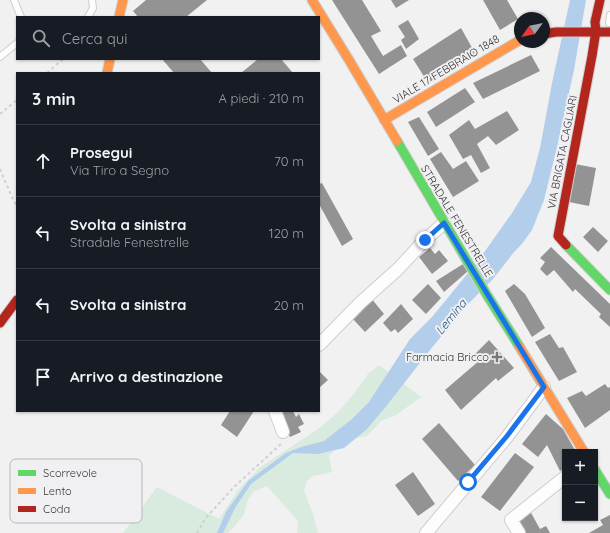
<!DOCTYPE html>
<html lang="it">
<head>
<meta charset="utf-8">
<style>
  body { margin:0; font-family:Quicksand,sans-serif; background:#242831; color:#f1f3f6 }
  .controls { position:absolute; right:12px; bottom:12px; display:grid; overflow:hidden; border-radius:0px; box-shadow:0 1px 3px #0004 }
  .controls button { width:36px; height:36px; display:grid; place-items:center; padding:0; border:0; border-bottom:1px solid #363941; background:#171b24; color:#f1f3f6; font:20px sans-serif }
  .compass { position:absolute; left:514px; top:12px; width:36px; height:36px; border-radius:50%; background:#171b24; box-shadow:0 1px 3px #0004; rotate:237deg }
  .stop { position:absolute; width:12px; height:12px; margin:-9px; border:3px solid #1a73e8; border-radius:50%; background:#fff }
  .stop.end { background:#1a73e8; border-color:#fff; box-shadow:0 1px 4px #0008 }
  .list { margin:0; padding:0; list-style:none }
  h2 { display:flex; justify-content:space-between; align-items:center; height:52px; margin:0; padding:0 16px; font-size:17px }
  h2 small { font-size:13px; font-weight:400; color:#9ea1a6 }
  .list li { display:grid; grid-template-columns:26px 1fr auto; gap:12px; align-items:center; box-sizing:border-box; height:72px; padding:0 16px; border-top:1px solid #363941 }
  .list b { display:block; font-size:15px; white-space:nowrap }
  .list p { margin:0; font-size:13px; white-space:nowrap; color:#9ea1a6 }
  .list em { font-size:13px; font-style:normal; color:#9ea1a6 }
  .icon { flex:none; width:22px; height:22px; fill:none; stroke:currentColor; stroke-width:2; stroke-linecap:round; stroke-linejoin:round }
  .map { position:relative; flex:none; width:610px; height:533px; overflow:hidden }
  .search { position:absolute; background:#171b24; box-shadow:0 1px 3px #0004; left:16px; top:16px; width:304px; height:44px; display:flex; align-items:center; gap:10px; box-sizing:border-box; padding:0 14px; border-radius:0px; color:#9ea1a6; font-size:15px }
  .panel { position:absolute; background:#171b24; box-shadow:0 1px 3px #0004; left:16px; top:72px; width:304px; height:340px; border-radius:0px }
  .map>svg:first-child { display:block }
  .green { fill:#d8ebde }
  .water { fill:#b3ceea }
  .building { fill:#949393 }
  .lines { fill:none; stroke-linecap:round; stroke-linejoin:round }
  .lane-casing { stroke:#cececf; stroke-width:8 }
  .street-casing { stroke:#cececf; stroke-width:14 }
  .fast-casing { stroke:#cececf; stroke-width:11 }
  .slow-casing { stroke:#cececf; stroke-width:11 }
  .jam-casing { stroke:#cececf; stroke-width:11 }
  .path { stroke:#d0d0d1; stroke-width:2; stroke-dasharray:3 3; stroke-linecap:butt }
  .lane { stroke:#fdfdfd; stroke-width:6 }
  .street { stroke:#fdfdfd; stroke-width:12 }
  .fast { stroke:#63d668; stroke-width:9 }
  .slow { stroke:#ff974d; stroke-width:9 }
  .jam { stroke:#b3261e; stroke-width:9 }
  .route { stroke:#1a73e8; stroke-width:5 }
  .poi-dot { fill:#787879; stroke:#f0f0f3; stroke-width:1.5 }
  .labels { text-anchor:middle; stroke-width:4; stroke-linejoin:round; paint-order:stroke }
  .street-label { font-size:11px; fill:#373738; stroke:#f0f0f3 }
  .poi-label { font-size:11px; fill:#373738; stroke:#f0f0f3; text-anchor:end }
  .water-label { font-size:12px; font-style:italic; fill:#1a5283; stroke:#f0f0f3 }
  .key { fill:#f0f0f3; stroke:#b8b8bb; stroke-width:1 }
  .key-label { font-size:11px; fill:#373738 }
</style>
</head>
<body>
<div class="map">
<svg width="610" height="533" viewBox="0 0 610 533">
  <rect width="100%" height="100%" fill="#f1f1f2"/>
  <path class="green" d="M379,365l42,32 -25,18 -15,6 -14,15 -12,2 -14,5 -12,13 3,16 -19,4 -6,5 -3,10 10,26 4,16h-21l1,-12 -31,-35 -14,6 -5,8 -4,14 -9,12 -7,7h-105l34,-46 62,32 19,-29 21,-22 62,-41 19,-17 12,-14 16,-22z"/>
  <path class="water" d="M570,0h16l-12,70 -17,77 -13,53 -12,30 -10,14 -8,8 -21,27 -27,27 -36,44 -46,59 -18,21 -22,18 -26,6 -25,-1 -42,31 -16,24 -12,25h-6l9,-21 22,-31 38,-28 15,-6 23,-6 28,-22 17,-17 41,-63 22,-22 46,-56 34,-48 19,-31 9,-34 12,-65z"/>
  <path class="building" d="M146,0h61l-21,17h-48l-5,-6z
    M332,0h30l19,31 -10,5 12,20 18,-11 6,11 -28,18z
    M391,0h18l-13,8z
    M483,0h24l11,19 -18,11z
    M408,20l11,19 -13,10 -5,-9 4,-3 -7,-11z
    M461,28l14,25 -47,30 -15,-24z
    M531,55l9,16 -57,28 -10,-16z
    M162,59h38l12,14h-38z
    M258,59h23l12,14h-52z
    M465,88l10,14 -39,25 -9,-15z
    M507,111l12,19 -23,15 -8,-9 -11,8 13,24 -9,5 -10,-18 -8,4 -14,-24 20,-15 6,9z
    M419,117l20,32 -11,7 -20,-34z
    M441,152l12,17 13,-8 13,20 -26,16 -23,-38z
    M575,164l21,4 -7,38 -20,-4z
    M322,183l31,56 -11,7 -23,-42v-20z
    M593,227l15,14 -10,11 -15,-15z
    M551,247l59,57v23l-11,-10 2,-3 -26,-25 -2,3 -19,-22 -7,6 -7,-7 5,-7 -5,-4z
    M430,248l5,6 4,-4 9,11 -16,13 -13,-17z
    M463,264l5,7 -24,21 -8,-11z
    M428,284l13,14 -15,16 -14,-14z
    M514,284l11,10 20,34 -13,9 -27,-46z
    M371,298l13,16 -19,18 -13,-14z
    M401,304l12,15 -15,14 -3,-4 -4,3 -8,-9z
    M550,334l9,14 4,-1 14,25 -18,9 -24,-39z
    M489,340l25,28 -16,13 -2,-3 -35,32 -16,-20 35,-30 -5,-6z
    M319,371l9,9 -9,8z
    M605,384l3,4 2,-1v23l-25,18 -18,-30 15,-7 4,5z
    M230,411h24l-17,26 -16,-12z
    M279,411h14l3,6 3,-3 5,10 -6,3 3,5 -11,5z
    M546,414l17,15 13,23h-11v16l-5,3 -13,-26 -9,12 -16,-13z
    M439,423l36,42 -17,16 -36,-42z
    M515,453l19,14 -34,44 -19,-14z
    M413,472l22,32 -17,12 -23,-31z
    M530,511l10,18 6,-3 4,7h-24l-8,-14z
    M610,515v18h-21l14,-8 -3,-5z"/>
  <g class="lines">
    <defs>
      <path id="lane" d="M14,0l7,17
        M610,15l-1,8h1
        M88,17l5,-9 -1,-8
        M0,57l17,-14"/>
      <path id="street" d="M319,345l41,-42 38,-34 27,-29 19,-17
        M275,411l8,21
        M426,533l81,-96 37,-50
        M519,533l-8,-13 54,-43"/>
      <path id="fast" d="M397,141l90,154 32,51
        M566,245l44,45
        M595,470l15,24"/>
      <path id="slow" d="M312,0l37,60 48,81
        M119,17l4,-17
        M107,73l3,-14
        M384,120l136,-80
        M519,346l65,106"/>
      <path id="jam" d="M544,34l12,-2h54
        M566,245l-8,-9 34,-180 4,-25 -1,-9 5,-22
        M0,323l17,-23"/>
    </defs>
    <use href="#lane" class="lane-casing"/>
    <use href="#street" class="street-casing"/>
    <use href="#fast" class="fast-casing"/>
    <use href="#slow" class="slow-casing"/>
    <use href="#jam" class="jam-casing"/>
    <path class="path" d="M47,73l16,-14
      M0,114l17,-14
      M0,169l11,26 6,12
      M197,533l8,-14 28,-31 49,-45"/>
    <use href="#lane" class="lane"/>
    <use href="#street" class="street"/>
    <use href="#fast" class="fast"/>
    <use href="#slow" class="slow"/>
    <use href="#jam" class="jam"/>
  </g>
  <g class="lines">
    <path class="route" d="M425,240l19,-17 100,164 -37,49 -39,46"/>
  </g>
  <path class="poi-dot" d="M495 351h4v4h4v4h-4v4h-4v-4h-4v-4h4z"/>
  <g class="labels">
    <g class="street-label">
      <text transform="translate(446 69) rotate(-31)" y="4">VIALE 17 FEBBRAIO 1848</text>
      <text transform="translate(562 152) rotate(-79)" y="4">VIA BRIGATA CAGLIARI</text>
      <text transform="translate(457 221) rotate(59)" y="4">STRADALE FENESTRELLE</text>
    </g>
    <g class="poi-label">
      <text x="489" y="361">Farmacia Bricco</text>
    </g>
    <g class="water-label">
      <text transform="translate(451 317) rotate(-51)" y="4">Lemina</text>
    </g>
  </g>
  <rect x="10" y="459" width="132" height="64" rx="6" class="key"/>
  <rect x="18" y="470" width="18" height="6" fill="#63d668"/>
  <rect x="18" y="488" width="18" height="6" fill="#ff974d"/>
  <rect x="18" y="506" width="18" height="6" fill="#b3261e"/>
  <g class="key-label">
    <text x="43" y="477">Scorrevole</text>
    <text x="43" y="495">Lento</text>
    <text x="43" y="513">Coda</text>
  </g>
</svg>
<div class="controls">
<button>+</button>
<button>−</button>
</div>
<svg class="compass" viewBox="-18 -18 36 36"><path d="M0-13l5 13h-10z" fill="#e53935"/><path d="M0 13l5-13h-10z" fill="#9ea1a6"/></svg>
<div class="stop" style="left:468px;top:482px"></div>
<div class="stop end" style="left:425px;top:240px"></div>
<div class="search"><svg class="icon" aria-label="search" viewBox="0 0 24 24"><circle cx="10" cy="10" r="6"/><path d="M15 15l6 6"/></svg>Cerca qui</div>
<section class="panel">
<h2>3 min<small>A piedi · 210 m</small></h2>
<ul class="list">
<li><svg class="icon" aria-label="ahead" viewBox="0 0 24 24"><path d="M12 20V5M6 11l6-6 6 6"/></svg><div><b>Prosegui</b><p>Via Tiro a Segno</p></div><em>70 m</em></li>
<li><svg class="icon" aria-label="left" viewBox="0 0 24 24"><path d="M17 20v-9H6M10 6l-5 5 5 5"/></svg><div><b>Svolta a sinistra</b><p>Stradale Fenestrelle</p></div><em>120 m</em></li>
<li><svg class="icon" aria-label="left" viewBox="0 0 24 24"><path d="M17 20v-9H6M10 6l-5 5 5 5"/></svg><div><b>Svolta a sinistra</b></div><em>20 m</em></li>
<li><svg class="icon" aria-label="arrive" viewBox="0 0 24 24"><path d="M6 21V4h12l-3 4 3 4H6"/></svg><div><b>Arrivo a destinazione</b></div></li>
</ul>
</section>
</div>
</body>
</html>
